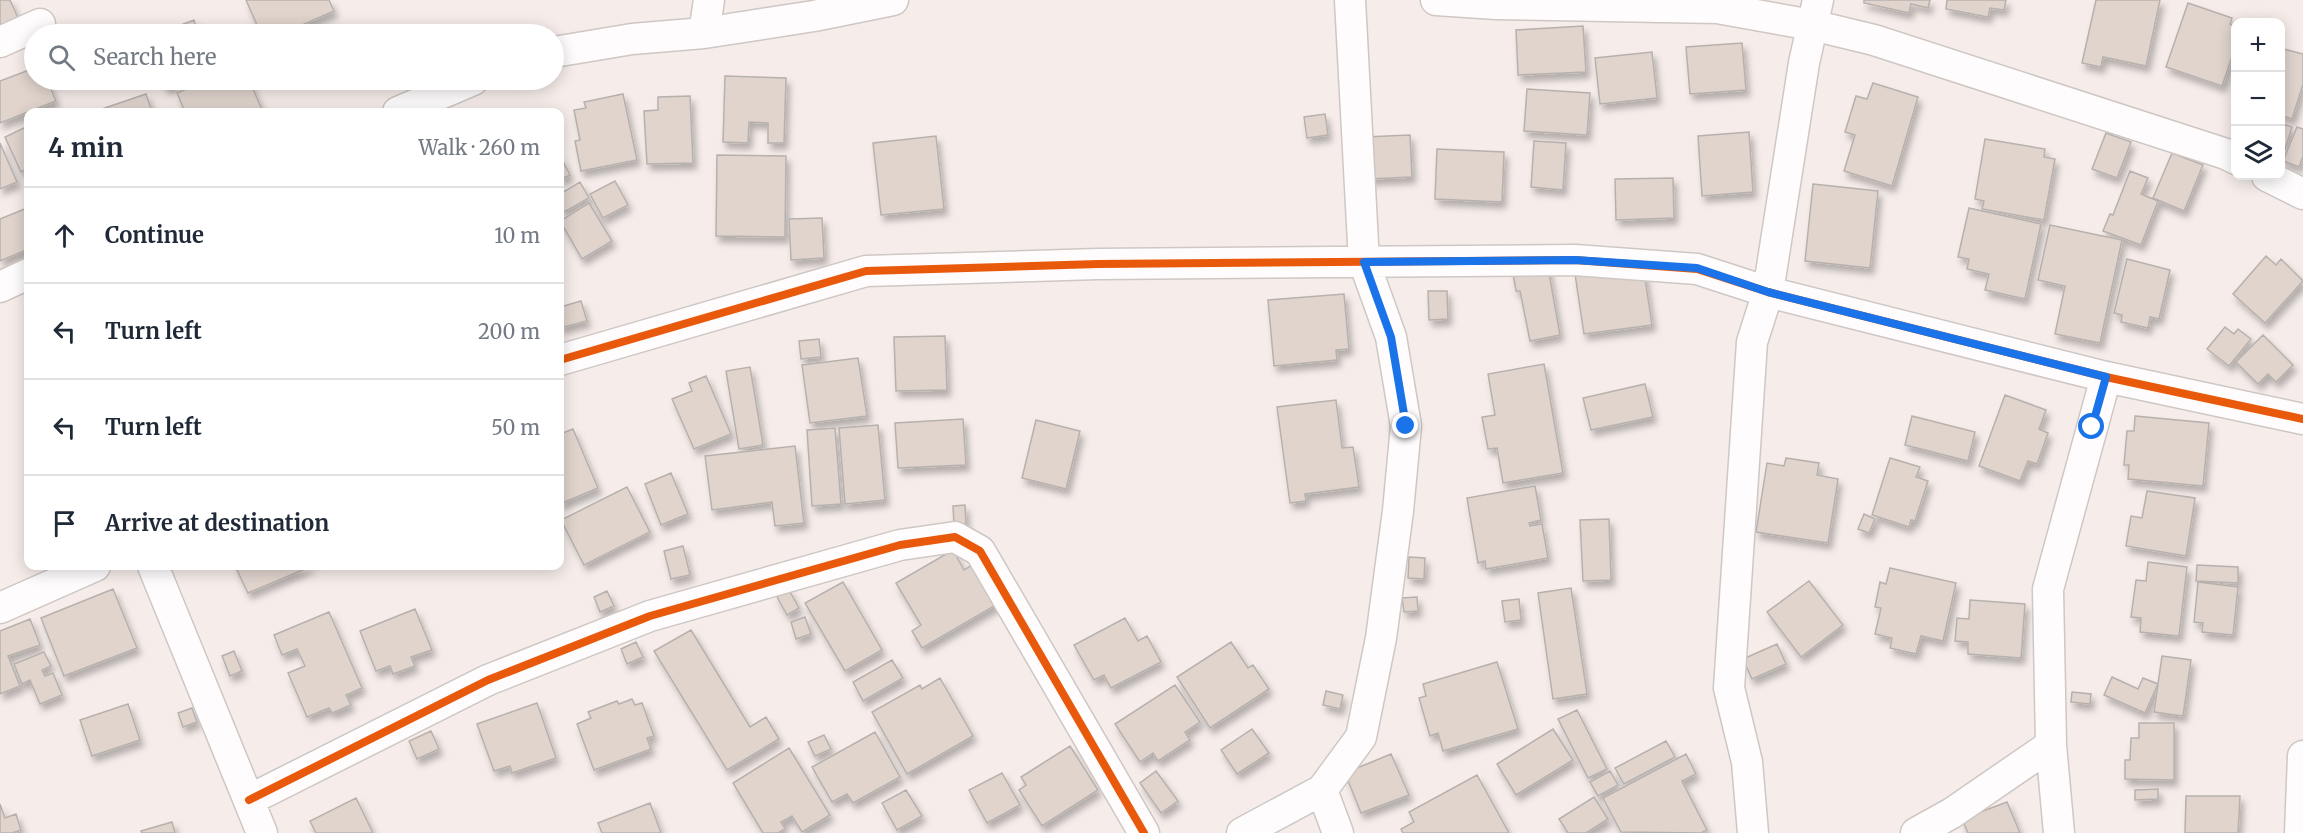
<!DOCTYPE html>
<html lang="en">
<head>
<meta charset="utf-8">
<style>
  body { margin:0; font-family:Merriweather,serif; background:#f6f6f7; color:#1f2937 }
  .controls { position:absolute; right:18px; top:18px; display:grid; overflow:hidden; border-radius:12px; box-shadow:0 3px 15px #0003 }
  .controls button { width:54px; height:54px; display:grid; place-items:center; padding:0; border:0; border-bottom:2px solid #e0e1e3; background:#fff; color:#1f2937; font:30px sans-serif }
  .stop { position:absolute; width:18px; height:18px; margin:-14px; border:4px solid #1a73e8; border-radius:50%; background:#fff }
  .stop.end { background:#1a73e8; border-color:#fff; box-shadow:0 2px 6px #0008 }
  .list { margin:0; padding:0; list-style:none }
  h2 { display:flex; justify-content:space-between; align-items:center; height:78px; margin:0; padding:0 24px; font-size:26px }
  h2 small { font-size:20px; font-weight:400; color:#747a83 }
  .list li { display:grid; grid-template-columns:39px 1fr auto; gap:18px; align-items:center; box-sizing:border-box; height:96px; padding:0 24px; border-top:2px solid #e0e1e3 }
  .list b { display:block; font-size:22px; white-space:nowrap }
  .list em { font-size:20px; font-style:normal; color:#747a83 }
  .icon { flex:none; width:33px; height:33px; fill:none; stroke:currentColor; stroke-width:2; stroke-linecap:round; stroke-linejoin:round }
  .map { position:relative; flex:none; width:2303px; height:833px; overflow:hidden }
  .search { position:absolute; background:#fff; box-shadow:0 3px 15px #0003; left:24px; top:24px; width:540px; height:66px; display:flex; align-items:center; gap:15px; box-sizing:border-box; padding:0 21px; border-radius:33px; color:#747a83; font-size:22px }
  .panel { position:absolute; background:#fff; box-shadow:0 3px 15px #0003; left:24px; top:108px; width:540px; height:462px; border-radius:12px }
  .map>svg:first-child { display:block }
  .building { fill:#e0d4cd; stroke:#b7b1ae; stroke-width:1.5; filter:url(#shadow) }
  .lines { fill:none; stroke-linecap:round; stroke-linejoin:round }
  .minor-casing { stroke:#cec7c4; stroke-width:33 }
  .minor { stroke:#fefcfc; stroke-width:30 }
  .cycleway-casing { stroke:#fffbfa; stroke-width:11 }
  .cycleway { stroke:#e8590c; stroke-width:8 }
  .route { stroke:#1a73e8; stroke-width:8 }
</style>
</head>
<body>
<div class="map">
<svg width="2303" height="833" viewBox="0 0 2303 833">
  <defs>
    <filter id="shadow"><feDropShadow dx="3.5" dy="6" stdDeviation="3" flood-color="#0004"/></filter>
  </defs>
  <rect width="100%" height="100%" fill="#f6edea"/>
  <path class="building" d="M0,0h10l11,25 -17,7 -4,-9z
    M246,0h83l5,11 -39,17 3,6h-37z
    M1864,0h66l-2,8 -17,-4 -2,9 -45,-10z
    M1947,0h59l-2,10 -14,-2 -2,9 -42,-8z
    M2096,0h64l-14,66 -43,-9 -2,10 -19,-4z
    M2188,3l44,15 -2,6 6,3v18l-14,41 -56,-19z
    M194,20l4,13 6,-3 2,4h-42l-1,-2z
    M1583,26l3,46 -68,3 -2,-45z
    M1742,43l4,47 -56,4 -4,-47z
    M2280,48l23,6v30l-11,35 -12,-4z
    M1652,52l5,46 -57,6 -5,-46z
    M34,68v12h13l9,21 -56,22v-42z
    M725,76l61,2 -2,65h-16v-20l-19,-1 -1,21 -25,-1z
    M162,80h27l-23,8z
    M207,80h42l14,32h-78l-8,-19z
    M1873,83l45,14 -26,89 -48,-15 11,-36 -10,-3 11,-36 11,3z
    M1527,89l63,4 -3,42 -63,-4z
    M146,94l6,18h-59z
    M623,94l14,66 -56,11 -6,-30 5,-1 -6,-30 12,-2 -2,-6z
    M690,96l3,67 -46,1 -3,-53 14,-1v-13z
    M1325,114l3,21 -21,3 -3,-21z
    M2280,123l12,4 -9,29 -3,-1z
    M28,126v42l-7,4 -16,-35z
    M2297,127l6,2v27l-4,11 -16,-6z
    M1749,132l4,60 -51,4 -4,-60z
    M2106,133l25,9 -14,36 -25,-9z
    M1410,135l2,42 -44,2 -3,-42z
    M936,136l8,73 -63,6 -8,-72z
    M1985,139l60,10 -1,8 11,2 -11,61 -62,-11 2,-8 -9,-2z
    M1534,141l32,2 -3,47 -32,-3z
    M0,143l17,39 -17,7z
    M1437,149l67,3 -2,50 -67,-3z
    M2172,153l31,12 -19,46 -31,-13z
    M717,155l69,1 -1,81 -69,-1z
    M560,156l10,19 -10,5z
    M2130,171l18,7 -7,16 17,7 -17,44 -38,-14 7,-17 3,1z
    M1673,178l1,40 -58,2 -1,-41z
    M615,181l13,24 -25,13 -13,-24z
    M580,182l9,16 -25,14 -4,-8v-10z
    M1813,184l65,7 -8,77 -65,-7z
    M589,203l23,38 -30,18 -22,-38z
    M27,208l1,4v45l-2,-7 -26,11v-42z
    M1969,208l72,16 -16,75 -40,-9 4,-16 -22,-5 2,-10 -11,-2z
    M822,218l2,40 -33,2 -2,-41z
    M2050,225l72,15 -22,103 -45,-9 10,-48 -27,-6z
    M2266,256l10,9 5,-6 22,22 -38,42 -32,-29z
    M2127,259l43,11 -11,49 -9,-2 -2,11 -27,-6 1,-7 -8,-2z
    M1547,262l13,73 -30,6 -10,-50h-4l-4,-23z
    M1644,272l8,53 -68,9 -9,-60z
    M1428,291h19l1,28 -19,1z
    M1344,294l5,55 -13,1 1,10 -63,6 -6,-66z
    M581,301l6,20 -27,7v-21z
    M2225,327l9,7 4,-5 13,10 -22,27 -22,-17z
    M2263,335l30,30 -17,17 -8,-8 -10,10 -22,-22z
    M945,336l2,54 -51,1 -2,-54z
    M819,339l2,18 -20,2 -2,-18z
    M858,358l9,58 -57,7 -8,-58z
    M1544,364l19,109 -60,10 -6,-35 -9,1 -6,-32 13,-2 -7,-41z
    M750,367l13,78 -24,4 -13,-78z
    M706,376l25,58 -37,15 -22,-50 20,-8 -3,-8z
    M1645,384l8,33 -62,13 -8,-32z
    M2005,395l41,15 -7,19 9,4 -11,31 -9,-3 -8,20 -41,-15z
    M1336,400l6,48 11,-1 6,40 -54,7 1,7 -16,2 -13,-96z
    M1912,416l63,16 -7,29 -63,-16z
    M2135,416l74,7 -6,63 -75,-7 1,-14h-5l3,-34h7z
    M963,419l3,46 -68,3 -3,-45z
    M1036,420l44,11 -14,58 -44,-11z
    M878,425l7,75 -40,4 -6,-76z
    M835,428l6,76 -29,2 -5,-76z
    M573,429l25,59 -38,16v-70z
    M795,446l9,77 -29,3 -3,-24 -60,8 -7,-54z
    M1786,458l33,5 -2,12 21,4 -10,64 -72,-11 11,-69 17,3z
    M1890,458l30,9 -4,10 12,4 -13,40 -4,-1 -2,7 -37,-12z
    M671,473l17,41 -27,11 -16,-41z
    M1535,486l6,34 -12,3 1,3 12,-2 6,34 -62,11 -1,-8 -7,2 -11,-65z
    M627,487l23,45 -66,33 -23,-45z
    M2147,491l48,7 -9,58 -60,-10 5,-30 11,2z
    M965,505l1,20h-12l-1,-19z
    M1864,514l11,5 -6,14 -11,-4z
    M1609,519l2,61 -28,1 -3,-61z
    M683,546l7,29 -19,4 -7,-28z
    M953,550l11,20 8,-5 24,40 -74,43 -10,-17 9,-6 -25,-42z
    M1409,557l16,1 -1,21 -16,-1z
    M2148,562l39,5 -8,69 -39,-4 1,-14 -10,-1 5,-37 10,1z
    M2197,565l41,2v16l-42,-2z
    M235,566h77l-64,27z
    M1890,568l66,15 -13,58 -22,-5 -5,18 -26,-6 2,-10 -17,-4 6,-26 -6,-1 5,-25 6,2z
    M1809,581l34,44 -42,32 -34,-45z
    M843,582l39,68 -37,21 -40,-68z
    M2198,582l40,5 -5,48 -31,-3 1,-9 -9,-1z
    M788,588l11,20 -12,7 -11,-20z
    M1571,588l16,106 -34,5 -15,-106z
    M113,589l24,59 -73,28 -23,-58z
    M607,591l7,15 -14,6 -6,-15z
    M1417,597l1,14 -14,1 -2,-14z
    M1519,599l2,21 -16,2 -3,-21z
    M1970,600l55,4 -4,54 -53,-4v-12l-13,-1 2,-23 12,1z
    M415,609l17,41 -21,7 4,9 -22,8 -3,-8 -14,5 -16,-40z
    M329,612l33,76 -16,7 5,10 -19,8 -3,-5 -22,9 -19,-44 17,-7 -8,-17 -15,6 -8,-20z
    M805,617l6,17 -15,5 -5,-17z
    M1125,618l13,23 9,-5 14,26 -50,26 -7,-13 -10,5 -20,-35z
    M30,619l10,26 -32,11 12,30 -20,8v-63z
    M691,630l59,97 16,-10 13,22 -52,31 -73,-119z
    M636,642l7,15 -16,7 -6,-15z
    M1231,642l17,26 5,-3 16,24 -59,39 -33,-51z
    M1777,644l9,20 -34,15 -9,-20z
    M234,651l8,20 -12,5 -8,-20z
    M44,652l7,14 -9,4 3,6 8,-3 9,22 -22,9 -10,-24 -8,4 -8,-20z
    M2162,656l29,4 -8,56 -29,-4z
    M892,660l11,18 -40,23 -10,-19z
    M1497,662l21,67 -75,22 -5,-18 -8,3 -11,-38 7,-2 -3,-12z
    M2112,677l26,12 5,-11 15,6 -13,29 -41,-18z
    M940,678l33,58 -66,38 -35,-62 48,-27 2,4z
    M1175,685l25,37 -15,10 5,8 -32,21 -5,-8 -13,9 -25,-38z
    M1326,691l17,4 -3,14 -17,-4z
    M2072,692l19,2 -1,10 -19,-2z
    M632,699l3,6 7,-2 12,33 -7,2 4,11 -57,21 -17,-46 14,-6 -3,-6 29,-11 2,3z
    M537,703l19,55 -44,15 -2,-7 -16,5 -17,-47z
    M128,704l12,36 -48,16 -12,-36z
    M192,708l5,14 -14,5 -5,-14z
    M1577,710l30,59 -19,9 -30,-59z
    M2139,723h35v57l-49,-1v-19h5l1,-22h8z
    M1252,729l17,24 -32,21 -16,-24z
    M1553,729l20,31 -57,35 -19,-31z
    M431,731l8,18 -22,10 -8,-18z
    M875,732l25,45 -47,26 -6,-9 -15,8 -20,-35z
    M824,735l7,14 -16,7 -7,-14z
    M1666,741l9,16 -51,27 -9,-16z
    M1070,746l28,44 -56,36 -23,-36 7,-5 -5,-8z
    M789,748l41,67 -28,17 -10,-16 -11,6 4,7 -7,4h-15l-30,-50z
    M1391,754l18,41 -48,18 -16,-40z
    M1686,754l10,20 -14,7 25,49 -6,3 -80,-1 -18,-34z
    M1156,771l22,30 -17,12 -21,-30z
    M1610,771l8,14 -20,11 -8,-14z
    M1002,773l18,32 -33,18 -18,-33z
    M1477,775l32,58h-106l-2,-4 13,-7 -5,-10z
    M2158,789v10l-23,1v-10z
    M906,790l16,26 -25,14 -15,-27z
    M2186,796h54l-2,37h-53z
    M1594,797l14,22 -22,14h-18l-9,-14z
    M356,798l17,35h-57l-6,-12z
    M2007,802l13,31h-52l-6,-14z
    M650,803l11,30h-59l-4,-10z
    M0,804l5,14 11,-4 5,16 -9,3h-12z
    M172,822l3,11h-33l-1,-2z"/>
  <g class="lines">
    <defs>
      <path id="minor" d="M1436,0l60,4 221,4 95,17 62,15 352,114 10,5
        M704,33l5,-33
        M0,42l40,-18
        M554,52l78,-13 72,-6 110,-17 79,-16
        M398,112l75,-32
        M2267,176l36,18
        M0,287l28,-13
        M560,360l306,-89 232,-7 477,-4 122,9 71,23 338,85 197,42
        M153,566l109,267
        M0,608l95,-42
        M1322,790l16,43
        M249,800l239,-120 162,-64 250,-71 55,-8 25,14 164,282
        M1242,833l80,-43 39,-53 20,-99 17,-127 8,-85 -15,-89 -27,-75 -14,-262
        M1753,833l-6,-71 -18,-74 23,-346 16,-50 36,-229 14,-63
        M1916,833l36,-20 99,-68
        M2059,833l-8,-88 -3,-156 58,-212
        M2300,833l3,-77"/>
    </defs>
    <use href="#minor" class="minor-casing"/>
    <use href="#minor" class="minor"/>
    <defs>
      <path id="cycleway" d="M560,360l306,-89 232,-7 477,-4 122,9 71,23 338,85 197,42
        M249,800l239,-120 162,-64 250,-71 55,-8 25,14 164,282"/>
    </defs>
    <use href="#cycleway" class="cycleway-casing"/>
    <use href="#cycleway" class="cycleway"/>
  </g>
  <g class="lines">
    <path class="route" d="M1406,426l-15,-89 -27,-75 211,-2 122,8 71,24 338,85 -14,50"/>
  </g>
</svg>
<div class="controls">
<button>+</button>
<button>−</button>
<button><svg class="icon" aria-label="layers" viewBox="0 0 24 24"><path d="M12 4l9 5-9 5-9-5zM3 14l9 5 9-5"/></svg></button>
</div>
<div class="stop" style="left:2092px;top:427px"></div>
<div class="stop end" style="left:1406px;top:426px"></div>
<div class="search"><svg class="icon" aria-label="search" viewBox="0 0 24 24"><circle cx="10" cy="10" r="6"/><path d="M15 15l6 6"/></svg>Search here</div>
<section class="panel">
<h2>4 min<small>Walk · 260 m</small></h2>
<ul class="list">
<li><svg class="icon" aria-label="ahead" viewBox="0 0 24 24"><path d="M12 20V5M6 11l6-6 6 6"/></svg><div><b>Continue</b></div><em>10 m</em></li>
<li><svg class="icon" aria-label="left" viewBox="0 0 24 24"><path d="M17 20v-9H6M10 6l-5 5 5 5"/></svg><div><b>Turn left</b></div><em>200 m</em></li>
<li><svg class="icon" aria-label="left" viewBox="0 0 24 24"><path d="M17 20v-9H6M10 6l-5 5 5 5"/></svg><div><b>Turn left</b></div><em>50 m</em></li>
<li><svg class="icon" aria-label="arrive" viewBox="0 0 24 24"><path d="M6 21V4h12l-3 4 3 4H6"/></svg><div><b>Arrive at destination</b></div></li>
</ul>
</section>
</div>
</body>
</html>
